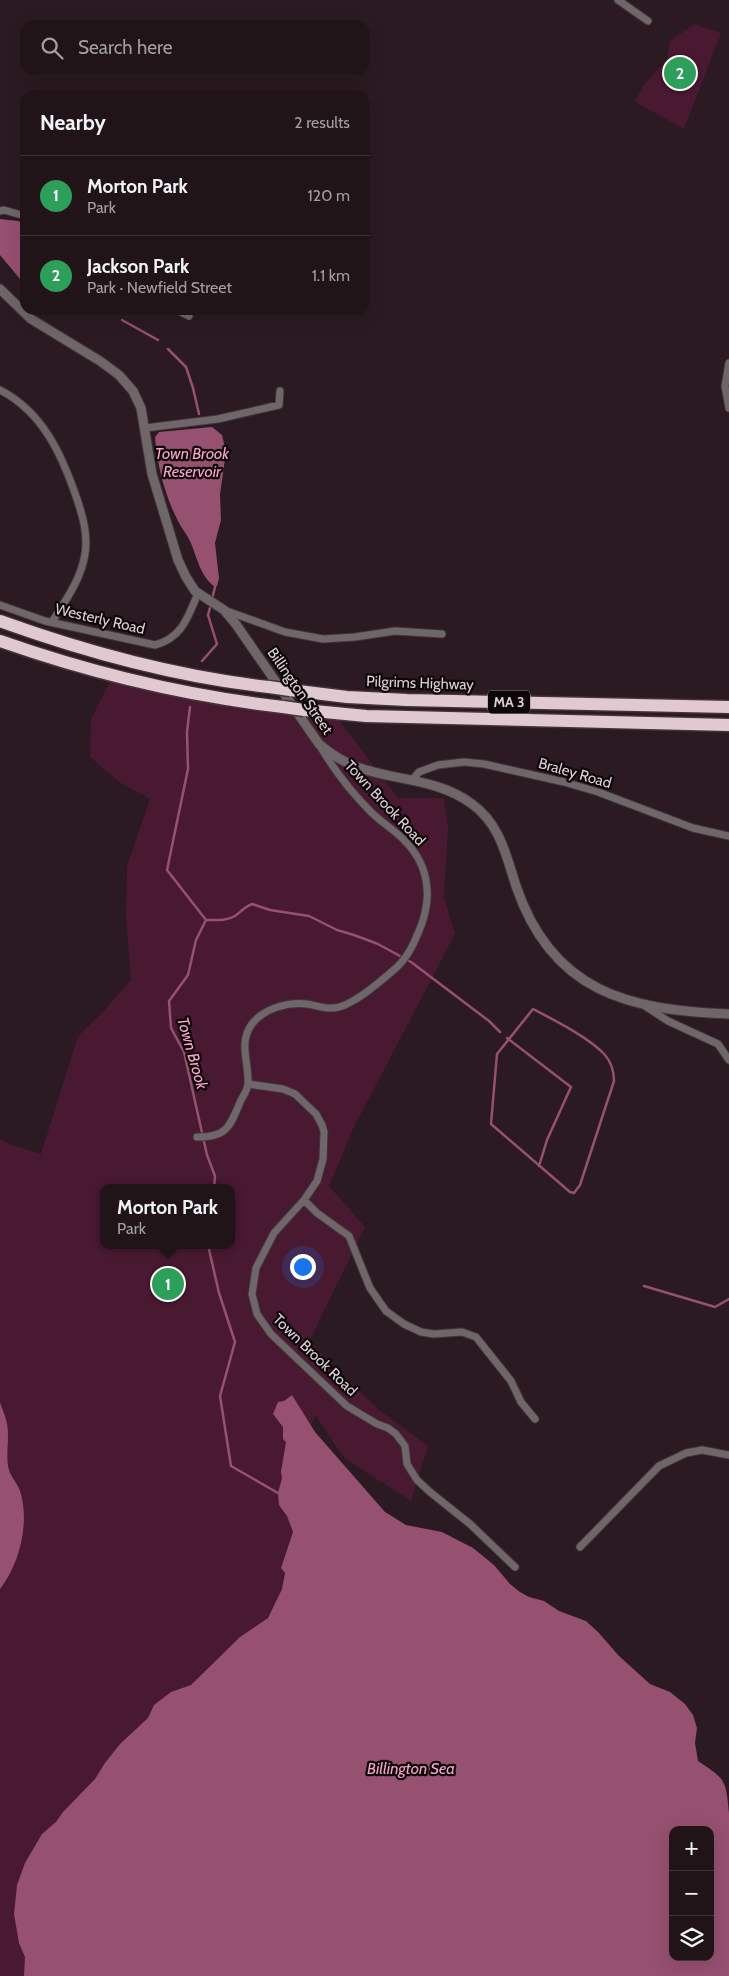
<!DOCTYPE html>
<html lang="en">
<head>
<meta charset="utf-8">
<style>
  body { margin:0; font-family:Cabin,sans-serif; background:#2d2126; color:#f1f3f6 }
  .controls { position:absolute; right:15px; bottom:15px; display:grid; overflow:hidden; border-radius:10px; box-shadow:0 5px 20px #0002 }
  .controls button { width:45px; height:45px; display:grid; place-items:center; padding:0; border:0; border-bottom:1px solid #3d3338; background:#201419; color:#f1f3f6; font:25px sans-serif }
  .you { position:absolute; left:302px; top:1266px; width:18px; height:18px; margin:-12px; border:4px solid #fff; border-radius:50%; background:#1a73e8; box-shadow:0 0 0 8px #1a73e833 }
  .badge { display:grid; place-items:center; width:32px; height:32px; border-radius:50%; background:#d93025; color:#fff; font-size:16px; font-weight:700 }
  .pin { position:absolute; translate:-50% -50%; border:2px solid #fff; box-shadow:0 1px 5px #0006 }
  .popup { position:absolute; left:100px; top:1184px; width:135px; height:65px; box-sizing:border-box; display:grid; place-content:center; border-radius:10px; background:#201419; filter:drop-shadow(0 1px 4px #0005); font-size:16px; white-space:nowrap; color:#a29ea2 }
  .popup b { font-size:19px; color:#f1f3f6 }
  .popup::after { content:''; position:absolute; left:50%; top:100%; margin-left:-10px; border:10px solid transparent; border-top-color:#201419 }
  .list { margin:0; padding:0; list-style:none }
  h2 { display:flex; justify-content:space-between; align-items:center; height:65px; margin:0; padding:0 20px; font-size:21px }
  h2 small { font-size:16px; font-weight:400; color:#a29ea2 }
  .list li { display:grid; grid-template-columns:32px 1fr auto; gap:15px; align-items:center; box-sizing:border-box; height:80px; padding:0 20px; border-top:1px solid #3d3338 }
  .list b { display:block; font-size:19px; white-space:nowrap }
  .list p { margin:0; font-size:16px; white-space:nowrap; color:#a29ea2 }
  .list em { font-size:16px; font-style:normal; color:#a29ea2 }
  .icon { flex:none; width:28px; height:28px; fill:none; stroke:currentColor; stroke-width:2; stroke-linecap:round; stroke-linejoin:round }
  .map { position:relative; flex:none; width:729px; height:1976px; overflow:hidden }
  .search { position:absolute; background:#201419; box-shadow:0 5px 20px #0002; left:20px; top:20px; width:350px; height:55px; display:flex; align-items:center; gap:12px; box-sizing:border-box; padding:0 18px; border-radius:15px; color:#a29ea2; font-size:19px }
  .panel { position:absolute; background:#201419; box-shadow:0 5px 20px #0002; left:20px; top:90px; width:350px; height:225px; border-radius:15px }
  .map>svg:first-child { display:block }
  .green { fill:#491931; fill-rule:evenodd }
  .water { fill:#965070; fill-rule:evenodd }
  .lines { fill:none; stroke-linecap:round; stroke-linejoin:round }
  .stream { stroke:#965070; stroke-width:2.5 }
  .minor-casing { stroke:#44343a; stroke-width:9 }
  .tertiary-casing { stroke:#44343a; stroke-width:11 }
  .motorway-casing { stroke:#44343a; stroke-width:15 }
  .minor { stroke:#6f6669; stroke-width:7 }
  .tertiary { stroke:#6f6669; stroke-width:9 }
  .motorway { stroke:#e1c9d2; stroke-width:12 }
  .motorway-bridge-casing { stroke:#44343a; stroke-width:15; stroke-linecap:butt }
  .motorway-bridge { stroke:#e1c9d2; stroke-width:12 }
  .labels { text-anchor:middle; stroke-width:4.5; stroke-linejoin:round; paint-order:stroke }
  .shield { fill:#0e070a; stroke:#9f9499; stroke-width:1 }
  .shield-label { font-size:14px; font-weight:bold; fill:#ddd1d6 }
  .street-label { font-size:15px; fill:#ddd1d6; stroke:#0e070a }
  .water-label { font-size:16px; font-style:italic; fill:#f8a6c9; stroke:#0e070a }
</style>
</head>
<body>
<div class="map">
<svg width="729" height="1976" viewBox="0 0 729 1976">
  <rect width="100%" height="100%" fill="#2b1a21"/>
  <path class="green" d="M694,24l27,9 -37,96 -49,-27 8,-16 24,-27 3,-18z
    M112,678l217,29 69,91h46l4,30 -4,69 10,34 2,1 -103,197 -24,57 36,41 -56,115 70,68 49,36 -17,55 -67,-43 -29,-43 -13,37 -2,39 -16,104 -24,32 -205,349h-55v-837l9,5 32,10 37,-118 23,-22 30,-34 -5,-63 1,-51 23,-67 -31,-17 -29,-25 1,-37zM104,1188h128v57h-128z"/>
  <path class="water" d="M0,219l18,2 7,2v62l-25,-30z
    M212,427l10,8 4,17 -6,42 1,26 -6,23 4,35 -2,8 -2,1c-15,-11 -18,-30 -25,-46 -3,-7 -9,-13 -12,-20 -13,-25 -21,-56 -23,-84l4,-5z
    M292,1395l23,37 70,80 21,13 36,7 31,16 21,17 16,19 10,8 9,5 15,4 15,10 27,10 12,11 21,24 31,28 20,8 15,12 8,11 4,13 -2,15 3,18c27,18 28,18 31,52v163h-705l1,-19 -6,-14 -5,-29 3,-29 8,-22 17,-29 14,-12 7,-10 32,-33 10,-16 15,-19 28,-26 6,-13 17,-13 20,-7 49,-48 28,-19 14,-29 3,-16 -4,-5 12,-36 -6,-16 -8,-11 -1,-12 4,-15 -1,-6 5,-30 -3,-3v-12l-10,-13 5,-12 6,-1zM673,1830h37v127h-37z
    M0,1402c2,7 6,15 7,22 3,15 -2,32 2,46 2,7 9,14 11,21 10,30 0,73 -20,98z"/>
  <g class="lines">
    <path class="stream" d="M122,320l36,20
      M168,349l18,18 7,21 6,26
      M212,599l3,-12
      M202,661l15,-17 -9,-29 3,-11
      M190,707l-3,25 1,37 -21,101 39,50 -10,20 -8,35 -19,26 2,27 13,24 23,103 8,21 -1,12
      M206,920c10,0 21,1 29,-4 6,-4 9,-9 17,-12l18,6 39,6 28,14 17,5 24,9 33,18 78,59 11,11
      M533,1009c21,11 57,29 72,46 6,7 9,17 9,26l-34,104 -6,8 -4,-1 -79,-68 6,-70z
      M507,1038l64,49 -24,53 -8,26
      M208,1245l11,48 16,49 -15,54 11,70 47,27
      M644,1286l71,21 14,-8"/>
    <defs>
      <path id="minor" d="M618,0l30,21
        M0,211l4,-1 21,6
        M177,310l12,6
        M729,363l-4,23 4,22
        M0,390c43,22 62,65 77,109 6,18 11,36 8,55 -4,26 -20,47 -33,68
        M145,428l73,-9 61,-14 1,-14
        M0,605l45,16 110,24c27,-7 33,-28 43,-52
        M224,610l61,22 38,7 32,-2 40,-6 47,3
        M413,779l6,-7 19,-7 26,-3 20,2 80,18 34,10 95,36 36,8
        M645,1006l23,15 50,23 11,16
        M248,1084l35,5 12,5 21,20 6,11 2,7 -1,27 -6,22 -13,19 -30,33 -18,35 -4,26 5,20 14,20 76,72 30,18 11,4 8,6 9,12 2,18 10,16 13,12 40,32 45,43
        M197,1137c31,0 33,-11 44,-37 3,-5 7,-11 7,-17 1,-20 -10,-41 4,-59 12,-16 36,-22 55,-20 8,1 17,5 26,4 19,-1 49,-28 63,-40 13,-12 19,-27 25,-42 12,-32 7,-63 -18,-87 -10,-10 -22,-17 -32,-27 -20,-20 -37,-42 -51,-66
        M304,1200l13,13 32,23 21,52 16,23 18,13 17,8 13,2 28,-2 14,5 35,44 10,21 14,17
        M580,1547l79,-81 27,-13 16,-3 27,5"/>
      <path id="tertiary" d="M0,289l31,30 69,42 19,14 14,16 8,17 11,66 26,86 8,17 9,14 29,19 11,13 84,121c12,10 23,18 38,23 38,14 80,11 115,37 28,20 34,51 44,82 36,106 112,124 213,128"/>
      <path id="motorway" d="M0,621c86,31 178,56 269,66
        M0,641c91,32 186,55 283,66
        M290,690l57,7 60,3 322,7
        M304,710l62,6 363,9"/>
    </defs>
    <use href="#minor" class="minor-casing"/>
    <use href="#tertiary" class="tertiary-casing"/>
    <use href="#motorway" class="motorway-casing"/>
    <use href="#minor" class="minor"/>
    <use href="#tertiary" class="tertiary"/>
    <use href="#motorway" class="motorway"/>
    <defs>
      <path id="motorway-bridge" d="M269,687l21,3
        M283,707l21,3"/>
    </defs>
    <use href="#motorway-bridge" class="motorway-bridge-casing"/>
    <use href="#motorway-bridge" class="motorway-bridge"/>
  </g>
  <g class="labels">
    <rect class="shield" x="488" y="690.5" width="42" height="23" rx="4"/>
    <g class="shield-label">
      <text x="509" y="707">MA 3</text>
    </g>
    <g class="street-label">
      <text transform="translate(100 619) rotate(13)" y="5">Westerly Road</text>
      <text transform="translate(420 683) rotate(2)" y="5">Pilgrims Highway</text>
      <text transform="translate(300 691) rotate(55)" y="5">Billington Street</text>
      <text transform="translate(575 773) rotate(16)" y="5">Braley Road</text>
      <text transform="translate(385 803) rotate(47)" y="5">Town Brook Road</text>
      <text transform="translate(315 1355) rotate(44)" y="5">Town Brook Road</text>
    </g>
    <g class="water-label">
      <text x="192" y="459">Town Brook<tspan x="192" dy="18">Reservoir</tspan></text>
      <text transform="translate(193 1053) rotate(74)" y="6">Town Brook</text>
      <text x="411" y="1774">Billington Sea</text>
    </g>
  </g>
</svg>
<div class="controls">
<button>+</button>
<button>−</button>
<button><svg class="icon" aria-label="layers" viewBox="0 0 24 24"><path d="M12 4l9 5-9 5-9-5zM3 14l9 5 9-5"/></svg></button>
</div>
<div class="you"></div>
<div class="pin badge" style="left:168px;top:1284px;background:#2e9e5b">1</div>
<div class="popup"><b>Morton Park</b>Park</div>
<div class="pin badge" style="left:680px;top:73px;background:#2e9e5b">2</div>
<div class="search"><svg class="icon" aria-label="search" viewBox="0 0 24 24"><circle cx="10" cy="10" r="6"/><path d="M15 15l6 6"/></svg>Search here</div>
<section class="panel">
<h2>Nearby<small>2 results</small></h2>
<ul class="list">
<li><span class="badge" style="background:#2e9e5b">1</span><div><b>Morton Park</b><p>Park</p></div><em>120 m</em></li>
<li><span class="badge" style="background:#2e9e5b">2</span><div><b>Jackson Park</b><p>Park · Newfield Street</p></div><em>1.1 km</em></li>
</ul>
</section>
</div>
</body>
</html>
